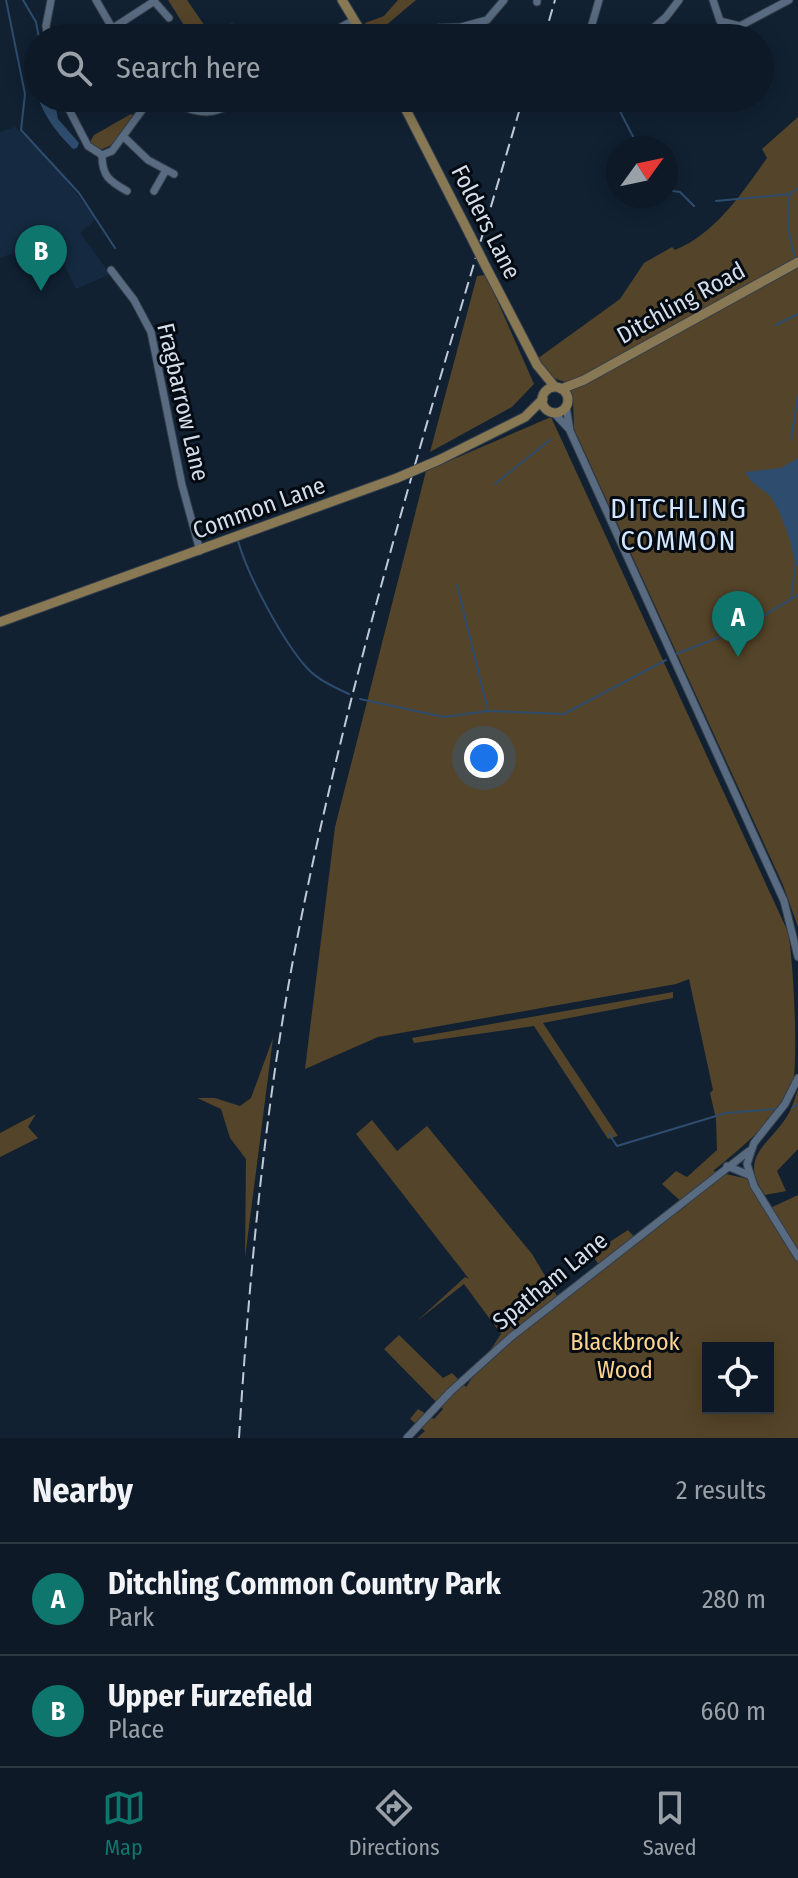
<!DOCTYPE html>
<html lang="en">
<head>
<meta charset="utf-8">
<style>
  body { margin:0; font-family:"Fira Sans Condensed",sans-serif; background:#1b2632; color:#f1f3f6 }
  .controls { position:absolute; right:24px; bottom:24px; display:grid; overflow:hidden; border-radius:0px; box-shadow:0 4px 20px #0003 }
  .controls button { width:72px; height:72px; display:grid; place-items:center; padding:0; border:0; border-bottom:2px solid #2d3843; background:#0d1926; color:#f1f3f6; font:40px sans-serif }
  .compass { position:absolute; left:606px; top:136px; width:72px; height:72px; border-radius:50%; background:#0d1926; box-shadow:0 4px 20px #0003; rotate:57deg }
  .you { position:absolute; left:484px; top:758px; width:28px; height:28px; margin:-20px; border:6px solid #fff; border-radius:50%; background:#1a73e8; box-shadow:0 0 0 12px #1a73e833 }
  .badge { display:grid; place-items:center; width:52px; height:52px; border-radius:50%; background:#0f766e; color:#fff; font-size:26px; font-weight:700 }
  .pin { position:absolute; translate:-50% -66px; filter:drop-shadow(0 2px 4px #0008) }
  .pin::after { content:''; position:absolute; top:42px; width:28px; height:24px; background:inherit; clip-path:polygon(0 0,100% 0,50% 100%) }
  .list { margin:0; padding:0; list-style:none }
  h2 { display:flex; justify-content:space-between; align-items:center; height:104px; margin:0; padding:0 32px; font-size:34px }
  h2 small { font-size:26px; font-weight:400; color:#9aa0a7 }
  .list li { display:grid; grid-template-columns:52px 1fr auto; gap:24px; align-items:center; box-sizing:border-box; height:112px; padding:0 32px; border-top:2px solid #2d3843 }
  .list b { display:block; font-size:30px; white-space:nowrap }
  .list p { margin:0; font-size:26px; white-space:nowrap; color:#9aa0a7 }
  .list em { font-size:26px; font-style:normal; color:#9aa0a7 }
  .icon { flex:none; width:44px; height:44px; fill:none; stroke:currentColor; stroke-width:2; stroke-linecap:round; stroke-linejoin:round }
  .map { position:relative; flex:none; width:798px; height:1438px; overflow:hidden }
  .search { position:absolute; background:#0d1926; box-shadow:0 4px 20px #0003; left:24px; right:24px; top:24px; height:88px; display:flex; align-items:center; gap:20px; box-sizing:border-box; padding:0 28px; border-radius:44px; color:#9aa0a7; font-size:30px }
  .sheet { height:328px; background:#0d1926 }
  nav { display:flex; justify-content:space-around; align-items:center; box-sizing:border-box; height:112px; border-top:2px solid #2d3843; background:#0d1926; font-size:22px; color:#9aa0a7 }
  nav a { display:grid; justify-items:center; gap:4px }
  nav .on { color:#0f766e }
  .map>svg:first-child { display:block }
  .built { fill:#152a40 }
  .green { fill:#544429; fill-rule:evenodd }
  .water { fill:#2e4d6e }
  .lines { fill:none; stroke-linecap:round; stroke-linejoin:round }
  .stream { stroke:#2e4d6e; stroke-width:2 }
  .minor-casing { stroke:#333d4b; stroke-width:9 }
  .major-casing { stroke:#333d4b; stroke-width:11 }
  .minor { stroke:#596b80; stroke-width:7 }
  .major { stroke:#887854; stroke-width:9 }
  .rail { stroke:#bfcad6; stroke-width:2; stroke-dasharray:12 6; stroke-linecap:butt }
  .major-bridge-casing { stroke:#333d4b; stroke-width:11; stroke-linecap:butt }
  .major-bridge { stroke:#887854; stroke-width:9 }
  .labels { text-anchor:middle; stroke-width:6; stroke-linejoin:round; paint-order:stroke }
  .street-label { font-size:24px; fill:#d4deea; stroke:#040a11 }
  .park-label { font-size:24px; fill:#fcd38f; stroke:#040a11 }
  .quarter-label { font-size:28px; letter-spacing:2px; fill:#d1e6ff; stroke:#040a11 }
</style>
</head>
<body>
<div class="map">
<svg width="798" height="1438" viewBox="0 0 798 1438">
  <rect width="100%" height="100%" fill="#112132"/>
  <path class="built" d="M15,127l40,39 41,53 -16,14 30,41 -34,15 -24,-49 -52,18v-126z"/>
  <path class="green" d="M168,0h19l26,38h-21z
    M398,0h18l-45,38 -6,-15 19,-7z
    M131,114l5,3 -24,28 -12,5 -10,-8 4,-7z
    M798,117v810l-15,-42 -209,-456 -1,-32 -8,-15 -12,-4 -16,-19 83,-60 24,-36 28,-16 3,3c40,-16 68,-58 92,-92l-5,-9z
    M486,275l48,109 -22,23 -82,45 47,-176z
    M551,417l237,515c6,33 10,124 5,153 -16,34 -52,63 -80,86l35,8 20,30 30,-14v243h-381l8,-7 -15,-12 8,-10 16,10 9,-10 -59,-60 15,-14 44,43 9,-5 14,14 35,-53 -37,-50 -47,37 48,-44 4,2 -113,-145 16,-14 25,31 30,-25 105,128 28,47 40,-35 -9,-12 37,-24 9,10 49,-34 -24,-22 14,-13 11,6 30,-27 -1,-31 -6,-26 3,-3 -24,-111 -13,5 -298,53 -73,32 30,-242 91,-356zM708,1348h60v60h-60z
    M673,992v6l-130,25 75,113 -10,3 -74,-113 -120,17 -2,-5z
    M273,1038l-28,220 1,-99 -16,-21 -9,-29 -24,-11h18l25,8 11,-8z
    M798,1090v59l-21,22 9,20 -21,4c-29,-40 7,-51 24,-82 4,-7 6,-16 9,-23z
    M36,1114l-8,13 10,11 -38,19v-24z"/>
  <path class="water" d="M38,58v40h16l4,21 21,24 -2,5 -4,1c-25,-25 -41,-50 -40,-88z
    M798,458v108l-3,1c1,-14 -16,-63 -27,-73 -10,-8 -16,-10 -23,-22l36,-4z"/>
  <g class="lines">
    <path class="stream" d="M6,0l19,94 -4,36 58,63 36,55
      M23,0l13,22 3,16
      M613,98l26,50
      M666,190l14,2 14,14
      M790,194c-5,22 -2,42 5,63
      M716,201l74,-7 8,-6
      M776,325l22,-11
      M791,440l7,-44
      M495,484l56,-45
      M238,541c10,35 44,99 69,127 11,12 27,19 42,26
      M457,585l31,126
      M791,597l4,-30
      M676,654l69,-27 53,-32
      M360,699l84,18 44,-6 76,3 102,-54
      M792,1108l6,-4
      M609,1134l8,12 109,-33 50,-4"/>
    <defs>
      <path id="minor" d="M96,0l22,38
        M153,0l16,18
        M713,0l7,21 20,5 49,-26
        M537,2v-2
        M113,28l40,-26
        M232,28l6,10
        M48,38l-2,-12 5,-26
        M321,38l33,-18
        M416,38l22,-10 23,-1
        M462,38l-1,-11 26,-7 17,-20
        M588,38l11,-38
        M642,38l24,-21 13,-17
        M720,38l8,-12
        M63,98l25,48 14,9 10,-4 39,-53
        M166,98c34,18 44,19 78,0
        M485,98v1
        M124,137l24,23 26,14
        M102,155c0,21 7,26 25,36
        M154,191l12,-21
        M111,270l23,30 17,32 31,153 18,66
        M566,406l4,25 214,470 14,56
        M554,413l15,16
        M798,1078l-13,26 -31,39 -7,21 7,22 44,71
        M727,1166l22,9
        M407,1438l43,-46 61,-55 238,-186"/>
      <path id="major" d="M342,0l23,38
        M400,98l70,137
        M485,265l52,100 18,22
        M542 400a13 13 0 1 1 26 0a13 13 0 1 1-26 0Z
        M561,389l23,-9 214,-118
        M439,460l86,-43 18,-18
        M0,622l397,-144"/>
    </defs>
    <use href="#minor" class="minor-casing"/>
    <use href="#major" class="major-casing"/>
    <use href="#minor" class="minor"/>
    <use href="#major" class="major"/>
    <path class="rail" d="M544,38l11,-38
      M239,1438c11,-172 27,-345 61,-514 56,-279 143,-553 223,-826"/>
    <defs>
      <path id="major-bridge" d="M470,235l15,30
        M397,478l42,-18"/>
    </defs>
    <use href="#major-bridge" class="major-bridge-casing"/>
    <use href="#major-bridge" class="major-bridge"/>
  </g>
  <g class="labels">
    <g class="street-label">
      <text transform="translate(486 222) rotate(63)" y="8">Folders Lane</text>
      <text transform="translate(681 303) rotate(-29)" y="8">Ditchling Road</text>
      <text transform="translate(183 402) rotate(77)" y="8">Fragbarrow Lane</text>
      <text transform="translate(259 508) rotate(-20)" y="8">Common Lane</text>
      <text transform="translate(550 1281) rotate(-39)" y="8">Spatham Lane</text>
    </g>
    <g class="park-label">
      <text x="625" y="1350">Blackbrook<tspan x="625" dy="28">Wood</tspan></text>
    </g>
    <g class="quarter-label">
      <text x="679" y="518">DITCHLING<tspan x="679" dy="32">COMMON</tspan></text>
    </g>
  </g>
</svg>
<div class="controls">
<button><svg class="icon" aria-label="locate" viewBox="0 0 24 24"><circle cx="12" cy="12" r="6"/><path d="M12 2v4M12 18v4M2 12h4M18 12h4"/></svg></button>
</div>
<svg class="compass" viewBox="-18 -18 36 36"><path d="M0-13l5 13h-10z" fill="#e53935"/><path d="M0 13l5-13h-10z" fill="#9aa0a7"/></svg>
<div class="you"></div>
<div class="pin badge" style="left:738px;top:657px">A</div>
<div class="pin badge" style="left:41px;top:291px">B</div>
<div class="search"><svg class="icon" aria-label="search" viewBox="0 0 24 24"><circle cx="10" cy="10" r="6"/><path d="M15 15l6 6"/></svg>Search here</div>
</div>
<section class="sheet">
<h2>Nearby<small>2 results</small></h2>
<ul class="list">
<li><span class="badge">A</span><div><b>Ditchling Common Country Park</b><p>Park</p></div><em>280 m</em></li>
<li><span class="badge">B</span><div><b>Upper Furzefield</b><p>Place</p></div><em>660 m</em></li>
</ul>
</section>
<nav>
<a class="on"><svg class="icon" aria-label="map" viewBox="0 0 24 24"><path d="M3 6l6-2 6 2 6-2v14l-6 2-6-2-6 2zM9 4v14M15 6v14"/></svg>Map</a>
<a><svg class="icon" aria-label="directions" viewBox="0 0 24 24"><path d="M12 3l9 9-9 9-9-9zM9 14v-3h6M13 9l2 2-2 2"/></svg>Directions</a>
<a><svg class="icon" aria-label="saved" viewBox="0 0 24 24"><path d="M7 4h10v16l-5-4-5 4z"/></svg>Saved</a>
</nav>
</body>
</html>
